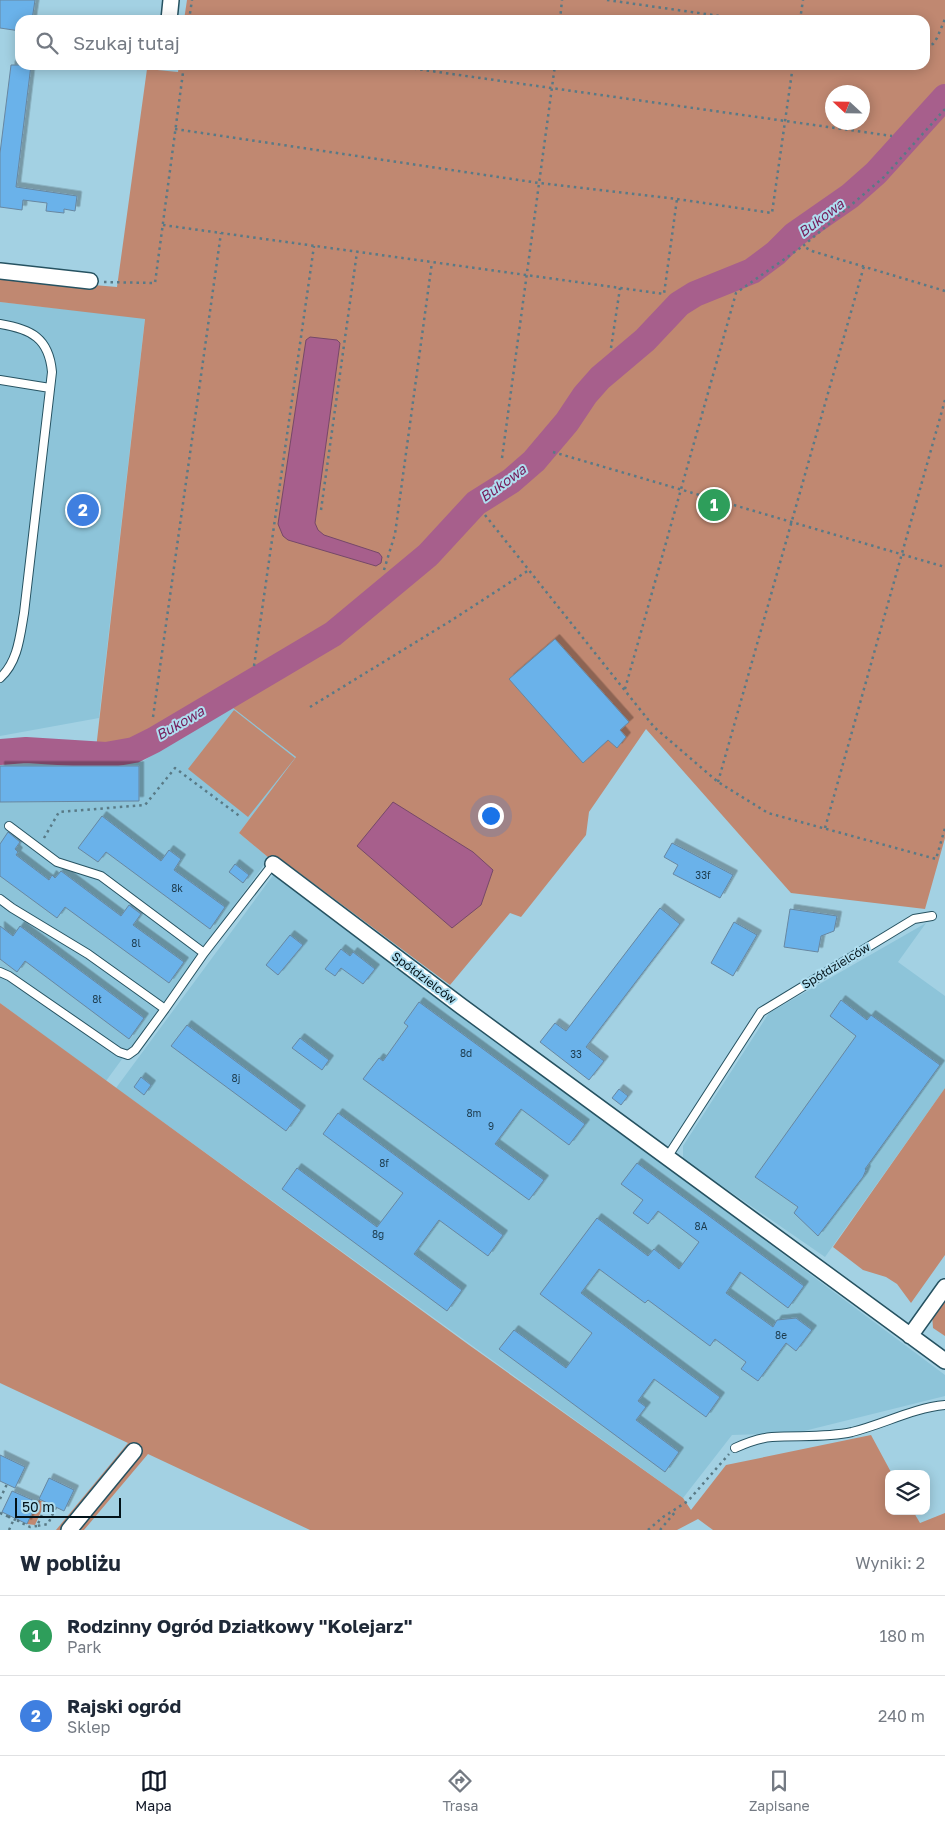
<!DOCTYPE html>
<html lang="pl">
<head>
<meta charset="utf-8">
<style>
  body { margin:0; font-family:"Golos Text",sans-serif; background:#f2f2f3; color:#1f2937 }
  .controls { position:absolute; right:15px; bottom:15px; display:grid; overflow:hidden; border-radius:10px; box-shadow:0 2px 12px #0003 }
  .controls button { width:45px; height:45px; display:grid; place-items:center; padding:0; border:0; border-bottom:1px solid #e0e1e3; background:#fff; color:#1f2937; font:25px sans-serif }
  .compass { position:absolute; left:825px; top:85px; width:45px; height:45px; border-radius:50%; background:#fff; box-shadow:0 2px 12px #0003; rotate:292deg }
  .scale { position:absolute; left:15px; bottom:12px; width:106px; box-sizing:border-box; padding-left:5px; border:2px solid #021218; border-top:0; font-size:14px; line-height:18px; white-space:nowrap; color:#021218; -webkit-text-stroke:4px #afdef0; paint-order:stroke }
  .you { position:absolute; left:490px; top:815px; width:18px; height:18px; margin:-12px; border:4px solid #fff; border-radius:50%; background:#1a73e8; box-shadow:0 0 0 8px #1a73e833 }
  .badge { display:grid; place-items:center; width:32px; height:32px; border-radius:50%; background:#111827; color:#fff; font-size:16px; font-weight:700 }
  .pin { position:absolute; translate:-50% -50%; border:2px solid #fff; box-shadow:0 1px 5px #0006 }
  .list { margin:0; padding:0; list-style:none }
  h2 { display:flex; justify-content:space-between; align-items:center; height:65px; margin:0; padding:0 20px; font-size:21px }
  h2 small { font-size:16px; font-weight:400; color:#747a83 }
  .list li { display:grid; grid-template-columns:32px 1fr auto; gap:15px; align-items:center; box-sizing:border-box; height:80px; padding:0 20px; border-top:1px solid #e0e1e3 }
  .list b { display:block; font-size:19px; white-space:nowrap }
  .list p { margin:0; font-size:16px; white-space:nowrap; color:#747a83 }
  .list em { font-size:16px; font-style:normal; color:#747a83 }
  .icon { flex:none; width:28px; height:28px; fill:none; stroke:currentColor; stroke-width:2; stroke-linecap:round; stroke-linejoin:round }
  .map { position:relative; flex:none; width:945px; height:1530px; overflow:hidden }
  .search { position:absolute; background:#fff; box-shadow:0 2px 12px #0003; left:15px; right:15px; top:15px; height:55px; display:flex; align-items:center; gap:12px; box-sizing:border-box; padding:0 18px; border-radius:15px; color:#747a83; font-size:19px }
  .sheet { height:225px; background:#fff }
  nav { display:flex; justify-content:space-around; align-items:center; box-sizing:border-box; height:70px; border-top:1px solid #e0e1e3; background:#fff; font-size:14px; color:#747a83 }
  nav a { display:grid; justify-items:center; gap:2px }
  nav .on { color:#111827 }
  .map>svg:first-child { display:block }
  .built { fill:#8dc4d9 }
  .green { fill:#c08871; fill-rule:evenodd }
  .water { fill:#a75f8c; stroke:#764869 }
  .lines { fill:none; stroke-linecap:round; stroke-linejoin:round }
  .river { stroke:#a75f8c; stroke-width:26 }
  .building { fill:#6ab2ea; stroke:#6787a1; filter:url(#shadow) }
  .lane-casing { stroke:#265261; stroke-width:10 }
  .street-casing { stroke:#265261; stroke-width:18 }
  .path { stroke:#597a86; stroke-width:2.5; stroke-dasharray:2.5 4; stroke-linecap:butt }
  .lane { stroke:#fff; stroke-width:8 }
  .street { stroke:#fff; stroke-width:15 }
  .labels { text-anchor:middle; stroke-width:4; stroke-linejoin:round; paint-order:stroke }
  .number-label { font-size:10px; fill:#1c3a4c }
  .street-label { font-size:12px; fill:#021218; stroke:#afdef0 }
  .water-label { font-size:14px; font-style:italic; fill:#751c59; stroke:#afdef0 }
</style>
</head>
<body>
<div class="map">
<svg width="945" height="1530" viewBox="0 0 945 1530">
  <defs>
    <filter id="shadow"><feDropShadow dx="4.5" dy="-4.5" stdDeviation="0" flood-color="#0004"/></filter>
  </defs>
  <rect width="100%" height="100%" fill="#a3d1e3"/>
  <path class="built" d="M0,302l145,16 -46,400 -99,18z
    M228,704l68,53 -57,76 30,25 -163,223 -106,-78v-238l142,-3z
    M274,874l671,501v21l-149,37 -64,2 -49,63 -567,-410z
    M926,923l-28,39 47,34v92l-120,169 -142,-98v-13l86,-133z"/>
  <path class="green" d="M187,0h758v84l-82,90 -81,62 -39,27 -52,21 -108,100 -47,61 -17,17 -58,46 -26,31 -18,16 -74,62 -26,18 -178,107 -16,5 -27,2 49,-430 -145,-17v-25l117,10 30,-218 31,3 1,-7h746v-45h-741zM832,92h30v30h-30z
    M945,104v734l-20,71 -134,-16 -145,-164 -57,83 -3,23 -65,82 -11,-4 -60,72 -172,-128 -9,1 -30,-25 57,-76 -68,-53 64,-40 30,-16 25,-18 73,-62 55,-57 51,-37 14,-12 57,-70 79,-75 19,-15 50,-23 33,-21 92,-71z
    M234,710l61,48 -47,59 -60,-48z
    M0,1003l469,342 214,153 8,12 35,-45 145,-30 21,39h-3v37h24l7,12 25,-10v17h-232l-15,-11 -21,11h-367l-162,-76 -64,76h-28l72,-87 -128,-60z
    M945,1088v167l-34,48 -14,-19 -11,-7 -23,-7 -30,-23z
    M945,1296v40l-12,-8 -1,-14z
    M39,1500l6,3 -10,22 -8,-1z"/>
  <path class="water" d="M310,337l27,3 3,3 -25,180 3,7 6,5 55,18 3,4 -1,6 -5,3 -88,-26 -5,-4 -5,-12 28,-184z
    M393,802l80,50 20,18 -12,35 -29,23 -95,-82z"/>
  <g class="lines">
    <path class="river" d="M0,752l26,-2 80,5 28,-5 20,-10 179,-106 95,-79 48,-52 35,-22 23,-20 33,-39 18,-27 15,-17 45,-38 34,-36 16,-10 57,-23 24,-18 18,-18 56,-39 26,-23 69,-76"/>
  </g>
  <path class="building" d="M0,0h35l-3,20h-12v11l-20,-3z
    M11,65h20l-15,122 61,9 -2,15 -11,-2v4l-18,-2 1,-8 -24,-3 -1,10 -22,-3v-54z
    M555,639l74,83 -9,8 6,7 -9,11 -9,-8 -25,23 -74,-84z
    M0,766h139v35l-139,1z
    M102,816l59,45 8,-11 12,9 -7,11 51,37 -15,22 -104,-77 -8,10 -20,-14z
    M8,832l12,10 -5,7 3,3 -2,3 33,25 3,-5 3,3 6,-7 60,45 8,-11 12,9 -8,11 51,37 -15,21 -104,-76 -8,11 -57,-42v-32z
    M672,843l61,32 -13,23 -47,-24 5,-9 -14,-8z
    M235,864l14,11 -6,8 -14,-11z
    M660,908l20,16 -94,123 18,14 -15,19 -49,-38 15,-19 11,8z
    M790,909l47,7 -3,15 -13,5 -3,16 -34,-5z
    M734,922l23,13 -24,41 -22,-13z
    M0,926l13,10 7,-10 124,92 -15,21 -104,-78 -8,11 -17,-13z
    M290,935l13,10 -25,30 -12,-10z
    M341,949l9,7 3,-4 22,17 -12,15 -22,-16 -6,8 -10,-7z
    M841,1000l26,20 4,-5 69,50 -75,104 1,1 -3,7 -7,9 -38,50 -24,-23 4,-6 -43,-30 101,-141 -26,-20z
    M419,1002l166,122 -16,21 -48,-36 -26,35 49,36 -15,20 -166,-121 16,-21 4,3 25,-35 -4,-3z
    M187,1025l114,85 -15,21 -115,-85z
    M300,1038l29,22 -7,10 -30,-22z
    M141,1077l10,8 -7,10 -10,-8z
    M619,1089l9,7 -7,9 -9,-7z
    M338,1113l165,122 -15,21 -49,-36 -25,34 48,36 -15,21 -165,-122 15,-21 80,59 26,-34 -80,-59z
    M637,1163l167,123 -16,22 -48,-36 -14,21 47,34 4,-7 19,-2 16,12 -16,21 -10,-8 -28,38 -17,-12 5,-7 -31,-23 -5,7 -62,-46 -3,3 -46,-34 -18,24 139,104 -14,20 -52,-38 -16,22 8,6 -10,13 43,32 -14,20 -166,-123 15,-19 52,38 26,-35 -52,-39 57,-76 51,38 6,-7 25,20 20,-27 -41,-31 -10,13 -15,-11 10,-13 -22,-16z
    M0,1455l25,12 -10,21 -15,-7z
    M49,1478l25,12 -10,21 -25,-12z
    M12,1491l25,11 -10,22 -25,-12z"/>
  <g class="lines">
    <defs>
      <path id="lane" d="M0,324c31,5 49,14 52,48l-28,241c-4,23 -6,49 -24,65
        M0,380l50,8
        M9,826l48,36 44,14 103,77
        M0,899l12,9 76,46 77,55 39,-56 69,-89
        M0,972l9,4 110,76 9,3 7,-5 30,-41
        M668,1156l93,-144 153,-93 18,-3
        M735,1448c11,-5 24,-10 37,-11 27,-2 53,1 80,-5 32,-8 61,-24 93,-27"/>
      <path id="street" d="M169,20l2,-20
        M0,271l90,10
        M273,864l188,142 484,355
        M910,1336l35,-49
        M69,1530l65,-79"/>
    </defs>
    <use href="#lane" class="lane-casing"/>
    <use href="#street" class="street-casing"/>
    <path class="path" d="M607,0l141,20
      M189,20l3,-20
      M560,20l2,-20
      M800,20l3,-20
      M925,45l8,-1 4,-6 8,-19
      M388,65l504,71
      M945,109l-61,68 -81,69 9,5 133,40
      M175,129l364,54 138,16 95,14 21,-148
      M163,225l501,69 13,-95
      M104,282l51,1 29,-218
      M611,348l9,-60
      M553,452l392,115
      M502,458l53,-393
      M321,510l36,-258
      M485,515l169,212 64,55 50,31 168,46 9,-31
      M384,570l11,-36 37,-272
      M254,666l60,-420
      M625,689l111,-396 67,-47
      M310,707l142,-87 77,-50
      M153,717l68,-484
      M718,782l146,-516
      M825,828l120,-428
      M44,838l15,-26 86,-7 30,-37 66,49
      M0,1499l7,-15
      M47,1503l-10,23 11,-2 8,-17
      M0,1513l9,4
      M10,1516l-1,1 9,4
      M19,1520l-1,1 12,6 7,-1
      M9,1530l5,-11
      M648,1530l15,-13 25,-16 41,-47
      M660,1530l16,-19"/>
    <use href="#lane" class="lane"/>
    <use href="#street" class="street"/>
  </g>
  <g class="labels">
    <g class="number-label">
      <text x="703" y="879">33f</text>
      <text x="177" y="892">8k</text>
      <text x="136" y="947">8l</text>
      <text x="97" y="1003">8ł</text>
      <text x="466" y="1057">8d</text>
      <text x="576" y="1058">33</text>
      <text x="236" y="1082">8j</text>
      <text x="474" y="1117">8m</text>
      <text x="491" y="1130">9</text>
      <text x="384" y="1167">8f</text>
      <text x="701" y="1230">8A</text>
      <text x="378" y="1238">8g</text>
      <text x="781" y="1339">8e</text>
    </g>
    <g class="street-label">
      <text transform="translate(836 966) rotate(-31)" y="4">Spółdzielców</text>
      <text transform="translate(424 978) rotate(37)" y="4">Spółdzielców</text>
    </g>
    <g class="water-label">
      <text transform="translate(821 218) rotate(-37)" y="5">Bukowa</text>
      <text transform="translate(503 483) rotate(-36)" y="5">Bukowa</text>
      <text transform="translate(180 723) rotate(-30)" y="5">Bukowa</text>
    </g>
  </g>
</svg>
<div class="controls">
<button><svg class="icon" aria-label="layers" viewBox="0 0 24 24"><path d="M12 4l9 5-9 5-9-5zM3 14l9 5 9-5"/></svg></button>
</div>
<svg class="compass" viewBox="-18 -18 36 36"><path d="M0-13l5 13h-10z" fill="#e53935"/><path d="M0 13l5-13h-10z" fill="#747a83"/></svg>
<div class="scale">50 m</div>
<div class="you"></div>
<div class="pin badge" style="left:714px;top:505px;background:#2e9e5b">1</div>
<div class="pin badge" style="left:83px;top:510px;background:#3f7fe0">2</div>
<div class="search"><svg class="icon" aria-label="search" viewBox="0 0 24 24"><circle cx="10" cy="10" r="6"/><path d="M15 15l6 6"/></svg>Szukaj tutaj</div>
</div>
<section class="sheet">
<h2>W pobliżu<small>Wyniki: 2</small></h2>
<ul class="list">
<li><span class="badge" style="background:#2e9e5b">1</span><div><b>Rodzinny Ogród Działkowy &quot;Kolejarz&quot;</b><p>Park</p></div><em>180 m</em></li>
<li><span class="badge" style="background:#3f7fe0">2</span><div><b>Rajski ogród</b><p>Sklep</p></div><em>240 m</em></li>
</ul>
</section>
<nav>
<a class="on"><svg class="icon" aria-label="map" viewBox="0 0 24 24"><path d="M3 6l6-2 6 2 6-2v14l-6 2-6-2-6 2zM9 4v14M15 6v14"/></svg>Mapa</a>
<a><svg class="icon" aria-label="directions" viewBox="0 0 24 24"><path d="M12 3l9 9-9 9-9-9zM9 14v-3h6M13 9l2 2-2 2"/></svg>Trasa</a>
<a><svg class="icon" aria-label="saved" viewBox="0 0 24 24"><path d="M7 4h10v16l-5-4-5 4z"/></svg>Zapisane</a>
</nav>
</body>
</html>
